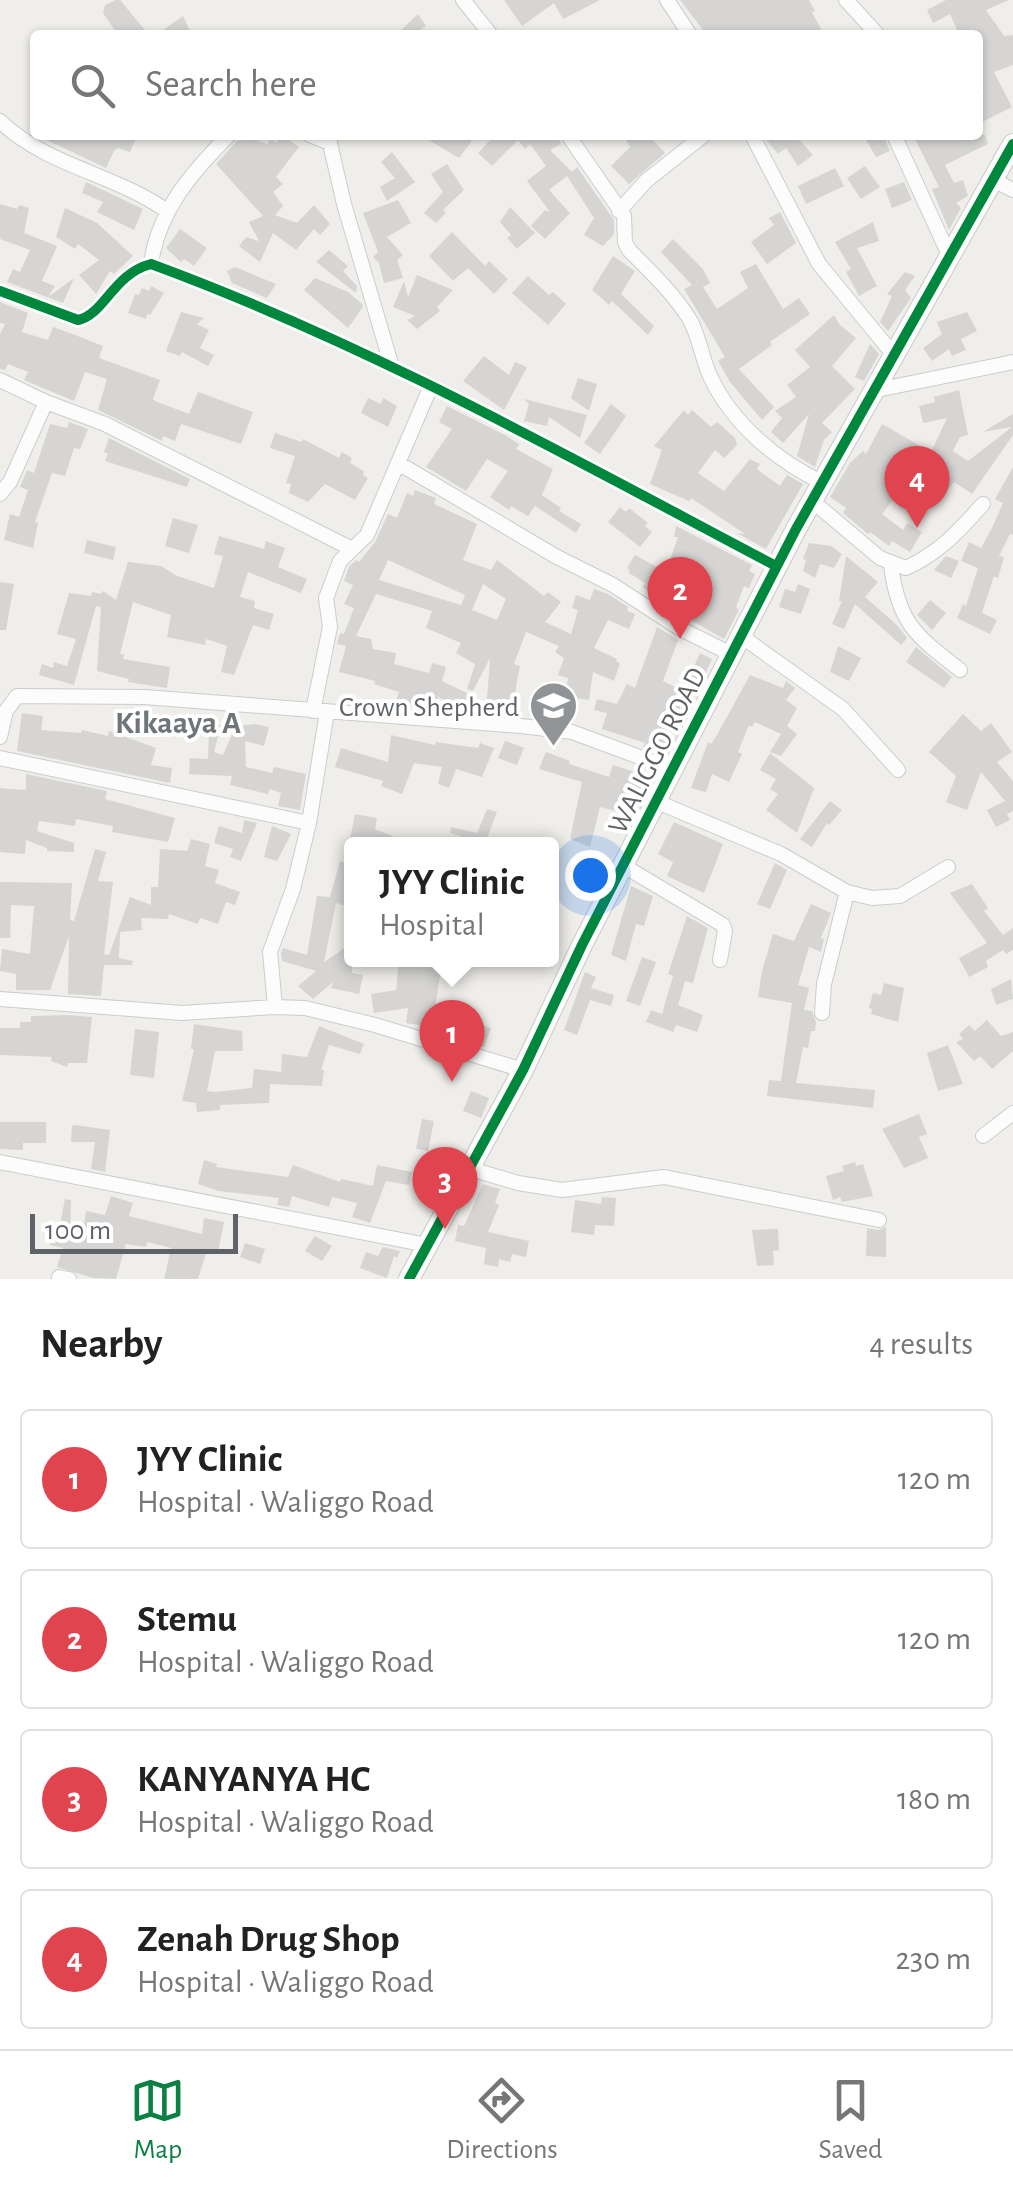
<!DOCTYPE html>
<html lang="en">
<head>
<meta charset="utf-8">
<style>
  body { margin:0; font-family:"Alegreya Sans",sans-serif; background:#f6f6f6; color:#222 }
  .scale { position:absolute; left:30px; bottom:25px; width:208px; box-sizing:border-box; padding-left:10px; border:5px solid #5f6368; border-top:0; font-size:28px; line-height:35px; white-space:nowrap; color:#5f6368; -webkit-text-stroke:8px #fff; paint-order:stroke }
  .you { position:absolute; left:590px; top:875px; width:35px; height:35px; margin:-25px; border:8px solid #fff; border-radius:50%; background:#1a73e8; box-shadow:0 0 0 15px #1a73e833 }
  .badge { display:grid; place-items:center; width:65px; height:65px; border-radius:50%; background:#0b8043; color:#fff; font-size:32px; font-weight:700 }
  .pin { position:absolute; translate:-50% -82px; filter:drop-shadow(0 2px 5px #0008) }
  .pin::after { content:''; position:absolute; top:52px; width:35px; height:30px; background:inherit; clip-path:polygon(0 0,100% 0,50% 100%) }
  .popup { position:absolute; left:344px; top:837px; width:215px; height:130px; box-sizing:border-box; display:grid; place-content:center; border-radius:10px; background:#fff; filter:drop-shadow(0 2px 8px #0005); font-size:32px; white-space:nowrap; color:#767676 }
  .popup b { font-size:38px; color:#222 }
  .popup::after { content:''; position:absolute; left:50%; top:100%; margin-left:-20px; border:20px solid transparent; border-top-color:#fff }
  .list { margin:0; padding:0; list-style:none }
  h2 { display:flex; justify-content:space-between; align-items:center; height:130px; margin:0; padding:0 40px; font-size:42px }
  h2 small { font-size:32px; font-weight:400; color:#767676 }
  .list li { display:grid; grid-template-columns:65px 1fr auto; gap:30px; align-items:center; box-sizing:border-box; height:140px; margin:0 20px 20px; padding:0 20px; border:2px solid #e0e0e0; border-radius:10px }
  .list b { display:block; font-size:38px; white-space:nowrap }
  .list p { margin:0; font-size:32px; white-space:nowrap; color:#767676 }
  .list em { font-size:32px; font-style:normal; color:#767676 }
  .icon { flex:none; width:55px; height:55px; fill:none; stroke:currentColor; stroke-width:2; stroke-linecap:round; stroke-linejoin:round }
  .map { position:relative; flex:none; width:1013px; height:1279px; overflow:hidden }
  .search { position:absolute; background:#fff; box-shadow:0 2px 8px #0004; left:30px; right:30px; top:30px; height:110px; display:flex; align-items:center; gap:25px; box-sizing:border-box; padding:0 35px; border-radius:10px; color:#767676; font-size:38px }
  .sheet { height:770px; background:#fff }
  nav { display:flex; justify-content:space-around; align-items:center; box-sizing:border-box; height:140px; border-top:2px solid #e0e0e0; background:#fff; font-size:28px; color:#767676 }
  nav a { display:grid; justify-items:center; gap:5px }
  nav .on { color:#0b8043 }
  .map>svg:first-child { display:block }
  .building { fill:#d6d5d3; fill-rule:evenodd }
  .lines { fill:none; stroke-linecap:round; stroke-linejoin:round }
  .street-casing { stroke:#cbcccc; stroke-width:16 }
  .secondary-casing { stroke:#cacacb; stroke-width:22 }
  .street { stroke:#fdfcfc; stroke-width:14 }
  .secondary { stroke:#fdfcfc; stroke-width:20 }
  .cycleway-casing { stroke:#fff; stroke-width:16 }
  .cycleway { stroke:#00873e; stroke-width:10 }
  .labels { text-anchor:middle; stroke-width:8; stroke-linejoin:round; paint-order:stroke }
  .poi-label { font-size:28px; fill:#5f6368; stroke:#fff; text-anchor:end }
  .street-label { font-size:28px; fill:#5f6368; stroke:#fff }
  .quarter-label { font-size:32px; font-weight:bold; fill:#70757a; stroke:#fff }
</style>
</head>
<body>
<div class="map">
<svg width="1013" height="1279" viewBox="0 0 1013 1279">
  <rect width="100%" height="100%" fill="#efeeea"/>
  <path class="building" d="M116,0h4l29,35h-31l-15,-22 2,-8z
    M504,0h96l-37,19 -9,-16 -32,23z
    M680,0h129l6,11 -3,1 12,23h-117z
    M946,0h63l-23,10 18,26 9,-1v30l-19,7 18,35 -34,17v-28l6,-3 -6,-13v-45h-19l-9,-21 -17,9 -6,-13z
    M418,14l8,12 -6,4 5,5h-29z
    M183,16l7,15 -6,4h-28z
    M36,135h92l8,3 -6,14 -12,-4 -4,3 -8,17z
    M244,135l23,9 4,-5 5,4 6,-8 17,12 -23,30 7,7 -10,8 10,14 -8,9 22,8 17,-18 16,19 -10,11 -6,-6 -18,21 -23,-17 -13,29 -21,-16 7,-9 13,4 -10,-19 14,-6 -47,-52 22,-24 3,1z
    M420,135h24l5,3 3,-3h12l8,6 -13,17z
    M495,135h62l4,9 -11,6 22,22 5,-5 37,53v14l-11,12 -19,-11 10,-17 -27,-42 -18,14 21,23 -25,26 -14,-13 14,-16 5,2 -23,-31 19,-15 -16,-22 -5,5 -7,-9 -26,26 -14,-13z
    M623,135h25l17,18 -36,31 -18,-18 19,-19z
    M774,135h21l18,20 -15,11 -12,-18 -8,6 -11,-13z
    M863,135h20l7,16 -14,6z
    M913,135h72l3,9 -43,21 9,18 9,-3 5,16 -12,7 5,5 -12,22 -17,-41 7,-2z
    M392,152l23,30 -28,19 -7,-14 15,-9 -14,-16z
    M447,164l17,26 -21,20 3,3 -10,10 -12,-10 19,-21 -12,-18z
    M865,166l15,21 -19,12 -14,-21z
    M835,168l9,18 -38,18 -8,-18z
    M86,182l57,27 -9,21 -37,-18 6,-10 -21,-9z
    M904,182l8,18 -20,8 -7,-19z
    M398,200l13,23 -24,14 16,18 -6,5 6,18 -19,5 -5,-20 -6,-6 5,-5 -15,-39z
    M0,204l17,5 2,-4 10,3 -5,25 33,13 -15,35 13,5 -7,11 26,-19 -11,25 -56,-21 6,-13 7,3 10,-22 -30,-11z
    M510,207l25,26 -18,16 -10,-11 4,-3 -11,-13z
    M65,208l32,15 36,33 -19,18 -4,-3 -14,23 -17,-19 20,-15 -21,-16 -3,5 -19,-12z
    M780,212l16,31 -29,21 -16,-22 23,-17 -5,-7z
    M873,222l6,19 -22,7 20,38 -18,10 -13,-24 5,-3 -16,-27z
    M180,229l27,19 -13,18 -10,-7 -3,3 -15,-14z
    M452,232l33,34 4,-5 19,18 -14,15 -26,-26 -15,13 -24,-25z
    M673,239l30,30 7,14 -7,4 14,22 31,-21 -8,-16 16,-8 27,45 16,-11 11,16 -40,28 2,3 -33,24 35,38 -12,13 -32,-38 -12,-21 7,-4 -41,-68 8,-4 -31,-33z
    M329,250l19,16 -5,5 14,15 -1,7 -40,-31z
    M613,256l22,15 -14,23 33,32 -6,9 -36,-34 -3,4 -17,-15z
    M235,267l41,17 -9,14 -35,-15 -5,-12z
    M905,272l10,4 -10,14 6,8 -23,33 -8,-9 12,-26 -5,-2z
    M417,275l36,15 -16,17 3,4 -23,18 -10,-9 8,-4 -22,-9 11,-26 4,16z
    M528,276l21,19 4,-3 13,12 -18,21 -36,-32z
    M315,278l33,14 14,12 1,3 -15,21 -44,-38z
    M151,286l13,7 -14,22 -3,-1 -1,5 -18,-6 7,-19 4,1 3,-7 7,3z
    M0,302l28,11 -6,19 26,8 5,-13 17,6 33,13 -4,12 61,22 -7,19 2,2 34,13 9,-22 55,20 -12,32 -60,-20 -6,17 -12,-5 -1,5 -64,-31 9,-31 -22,-7 -11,29 -50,-21 4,-8 -20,-8 -3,6 -5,-1v-35l5,-10 -5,-1z
    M181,312l23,6 -7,6 12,6 -9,18 14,7 -6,11 -26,-14 -2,4 -14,-5z
    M967,312l10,19 -16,8 5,11 -14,6 -3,-7 -17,12 -9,-13 19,-14 -5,-12z
    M834,315l5,9 17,14 -24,28 23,23 -33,34 10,9 -8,8 -9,27 -18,-11 12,-42 -26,29 -12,-11 11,-14 -7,-7 21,-14 -9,-12 23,-18 -15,-17z
    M870,344l9,10 -15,27 -9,-4z
    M484,356l25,19 6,-13 12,5 -23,43 -41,-29z
    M578,378l19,6 -8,27 -18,-13z
    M959,390l9,45 -8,2 -7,14 15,10 44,-34 -29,5 30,-18v21l-41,59 -18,-12 -13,16 -23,-15 -4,6 -8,-6 -24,31 21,16 4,-7 15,9 -12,20 -18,-11 -3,5 -19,-14 -2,2 -25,-21 3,-5 -16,-11 20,-34 13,-12 3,3 16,-30 49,28 16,-34 -24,5 -4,-17 16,-4 -1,-5z
    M368,398l13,6 2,-6 14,8 -9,21 -27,-14z
    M524,399l63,16 -7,23 -31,-21 -2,9 -23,-5 5,-17z
    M611,404l15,12 -26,38 -16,-11z
    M447,406l58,29 14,9 -3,5 37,20 -11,26 19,13 -2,3 22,13 -5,9 -41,-27 -7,10 -17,-10 -2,4 -19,-13 18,-26 -21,-12 -21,32 -40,-24 26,-38 -13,-7z
    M684,410l4,5 4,-5 19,17 6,-5 18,16 2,7 -13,13 -9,-8 -17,23 26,18 26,-32 10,5 -3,5 23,17 7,-11 16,9 -37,65 -29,-16 8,1 -54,-36 -2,3 -39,-17 12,-34 -8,-4z
    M69,422l19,7 -8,20 -6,-1 -9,28 -13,-3 -17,49 3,1 -5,25 -29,-8 6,-26 9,3 9,-27 -8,-3 7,-17 7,3 16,-49 17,4z
    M275,433l27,9 1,-3 36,19 3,-6 10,6 -2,5 14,8 -1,4 5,3 -13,22 -30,-16 -17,18 -19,-9 2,-9 -5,-1 9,-27 -25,-8z
    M109,438l81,41 -3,8 -82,-26 3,-7 -4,-2z
    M1013,467v68l-3,-1 -11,22 5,1 -6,21 -4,-2 -12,37 15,7 -7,14 -33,-16 6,-14 3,2 12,-38 -17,-7 8,-19 12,6 11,-20 11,-25 -8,-4z
    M415,490l21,8 -2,6 43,20 -14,36 28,10 6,-10 47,36 4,-4 13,10 -16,20 26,12 7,-24 -6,-2 4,-13 14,5 4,-11 14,5 20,13 -1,4 8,3 -6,15 -21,-9 -14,28 23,11 -1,2 4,2 -6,18 -21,-9 -4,28 -24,-3 3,-19 -10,-3 6,-17 -9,-6 4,-6 -33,-14 -12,32 6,2 -8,42h6l-1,7 -31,-2 4,-55 -17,33 -6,-2 8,-25 -19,-11 5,-10 -35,-15 6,-17 -56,-17 -20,42 15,3 2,10 23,4 -2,11 35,9 3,-10 14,4 -4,14 29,14 -7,16 -26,-14 -4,12 -32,-3 -7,-2 4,-12 -25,-8 1,-3 -36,-9 7,-26 -9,-2 3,-11 4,1 10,-26 -10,-4 9,-19 -9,-4 5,-14 7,-7 3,2 16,-20 13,-28 9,4 10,-25 6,3zM388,560l77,35 -4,10 -82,-25zM483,584l23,15 -9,21 -25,-10z
    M620,507l6,5 3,-4 19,15 -3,3 7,6 -12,15 -32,-25z
    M173,518l25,7 -9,28 -24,-7z
    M676,526l76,39 -3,6 6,3 -6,14 -5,-2 -8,21 3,3 -15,29 -65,-37 2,-3 -18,-12 2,-4 -16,-10 1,-3 -3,-2 8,-13 31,17 12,-35h-4z
    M219,536l45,13 2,-8 19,7 -7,19 29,12 -6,14 -53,-21 -8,25 15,4 -1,7 20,6 -5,16 -16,-5 -19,50 -13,-3 6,-26 -21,-7 -1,6 -38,-8 4,-22 -38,-13 -13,52h4l-1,5 47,8 -3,21 -39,-6 1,-3 -32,-8 4,-64 -5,-1 -22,79 -35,-10 3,-11 11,4 1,-6 13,4 9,-27 -19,-5 12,-41 22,3 1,-4 9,2 2,-3 13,9 12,-38 33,4 16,10 37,12 9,-32 -9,-2z
    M87,540l29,7 -3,13 -29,-7z
    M809,543l22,3 11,8 -8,14 -14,-4 -5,14 -12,-7 3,-11 -3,-1z
    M846,556l32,26 -13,15 33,29 9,12 -6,7 -46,-41 -11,25 -12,-5 10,-23h-3z
    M946,556l13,5 -8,17 -17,-8z
    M0,582l14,2 -8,46h-6z
    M798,584l12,5 -9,25 -22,-7 6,-18 10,3z
    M930,600l16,13 -14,17 -15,-15z
    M657,627l21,13 -15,41 24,12 -15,31 -8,31 -21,-8 2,-4 -43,-14 5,-16 -13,-3 3,-11 20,5 10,-20 8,4z
    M838,646l23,12 -12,23 -19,-9z
    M916,647l36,30 -8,11 -38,-26z
    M700,653l12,6 -13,28 -12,-5z
    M750,675l33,13 3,-7 9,7 -9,12 11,8 -10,18 10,8 -16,22 -11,-4 11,-18 -26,-12 -3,5 -3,-2 -11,27 4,2 -13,28 -17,-8 -6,18 -15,-4 17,-46 3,2 6,-9z
    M22,713l21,3 -2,14 40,3 1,-3 26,6 1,-5 47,17 -5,17 21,3 -2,15 -153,-32z
    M963,714l18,17 10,-8 21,29 -15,10 16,19v30l-6,3 3,6 -14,7 -9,-17 18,-9 -24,-29 -14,38 -21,-8 10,-26 -27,-24z
    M255,724l14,3 -5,19 -19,-5 1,26 26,6 2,-6 32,7 -6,36 -22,-4 3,-13 -11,-4 -2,5 -38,-9 2,-9 -43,-2 1,-16 18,1 1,-34h12l-7,27 9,3 13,-29z
    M391,735l44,10 1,-3 42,6 2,-5 14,5 -12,29 -26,-8 -7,19 -11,-4 4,-17 -28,-4 -12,31 -21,-8 2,-5 -48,-14 6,-19 47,14z
    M505,741l19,7 -7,17 -19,-7z
    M546,752l24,9 -1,3 40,13 4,-12 22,7 5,-4 9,8 -5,6 4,2 -8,16 -4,-2 -4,17 -32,-8 -10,40 -20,-8 12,-57 -43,-13z
    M770,753l44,35 -17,45 -31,-23 12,-16 -8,-5 6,-10 -16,-9z
    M26,774l81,17 -2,8 70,19 -7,24 -56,-10 1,-6 -37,-7 -1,7 -36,-5 -2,10 37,12v9l-27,-1v-3l-21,-8 -1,14 -25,-2v-64l26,2z
    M830,801l12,9 -13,15 -2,-2 -15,24 -12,-8z
    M487,809l10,3 -12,32 -35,-11 1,-6 26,6z
    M355,814l22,4 -2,11 36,15h-62z
    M244,820l13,3 -16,38 -11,-4 3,-8 -19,-6 5,-17 23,7z
    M674,822l49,22 -19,49 -37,-17 6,-14 -15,-8z
    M272,826l19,8 -14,27 -13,-4z
    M191,839l19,5 -5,22 14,4 -4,13 25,9 -5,13 -9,-3 -8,22 -18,-6 -2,6 -29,-10 -1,5 -27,-1 1,12 -22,2 -1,26 14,3 -1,4h-28l-3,31 -33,-2 1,-58 -19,54h-34v-16l-16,-3 2,-22 28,5 4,-48 -23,-1 -1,33h-10v-56l72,1 -2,37 4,1 21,-72 11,3 -8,29 15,1 -9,72 5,1 21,-58 21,8v-18h7l2,-38 27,2z
    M340,861l12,4v43l-16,-5 -12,59 28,-19v30l11,2 -4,19 -28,-6 2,-6 -20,17 -15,-13 18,-15 -34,-10 -1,-8 2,-5 24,7 10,-59 13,1z
    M775,863l12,7 -17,39 -13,-5z
    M972,884l16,24 -4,3 19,24 10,-7v22l-7,4 -3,-4 -17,11 2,6 -19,10 -10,-19 28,-15 -37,-50z
    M631,886l22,10 -9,30 -8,-2 -10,37 -15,-6z
    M811,904l20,9 -10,25 3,1 -3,13 -12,-5 -11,38 11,3 -5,22 8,1 4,11 -1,9h-4l-3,17 -5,-1 -7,36 79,7 -2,18 -106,-12 2,-16 12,1 11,-78 -34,-6 4,-26 11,-37 21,7z
    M687,916l21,12 -15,55 -8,-2 -7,24 25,10 -6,17 -21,-7 -3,7 -27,-10 5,-12 11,4 11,-38 -5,-2z
    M642,957l14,5 -16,44 -14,-5z
    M399,960h12v4l30,5 -9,58 -26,-4 2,-15 -34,5 -3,-19 25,-4z
    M585,972l11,5 -5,11 23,7 -3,11 -21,-6 -13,35 -13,-5z
    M1011,979l2,20 -17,6 -5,-16z
    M884,983l20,5 -6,34 -27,-8 1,-5 -3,-1 4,-15 8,2z
    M68,1015l24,2 -5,46h-19l-1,4 -16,-6 1,-4 -52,-2v-27h20v-6h11v-6z
    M987,1020l14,16 12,-4v19l-21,18 -12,-13 -6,5 -18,-19 7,-3 -4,-5 10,-9 6,6z
    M476,1023l15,5 -7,19 -15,-4z
    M194,1024l48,7 1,20h-28l-8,40 8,1 37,-4 2,-19 27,3 1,-18 25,3 12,-31 45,18 -4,10 -31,-9 -8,25h3l-2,16 -52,-2 -1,19 -49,2v5l-23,2 -1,-9 -14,-2 12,-52h-3z
    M135,1029l24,3 -5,46 -24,-3z
    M948,1045l15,39 -25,7 -11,-38z
    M471,1091l18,7 -8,20 -18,-7z
    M919,1114l8,20 -8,3 9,21 -24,10 -22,-39z
    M422,1119l12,2 -6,30 -12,-2z
    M0,1122h46v21h-23v7l-23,-1z
    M75,1125l35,5 -5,42 -14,-3 4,-27h-24l1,-16z
    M204,1160l13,4 -1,3 72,10 5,-12 47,17 1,-3 32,7 4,-21 35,7 -3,13 -23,-4 -16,42 -18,-6 5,-14 -25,-6 -3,10 -37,-11 -3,11 -12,-2 2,-7 -60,-7 -21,-7z
    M855,1162l1,4 7,-2 10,32 -31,6 -2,-5 -7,3 -7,-24 18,-5 -2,-5z
    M483,1184l17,5 -5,14 4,2 -11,27 41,9 -3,16 -14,-3 -2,8 -11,-3 -1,8 -14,-3 2,-16 -31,-7 3,-16 6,1z
    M111,1196l22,7 -4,13 73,18 2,-16 20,4 -6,30 -11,-2 -9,29h-34l7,-31 -24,-6 -1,5 -20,-3 -10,35 -23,-1 -36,-11 6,-19 -13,-3 2,-12 6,2 7,-36 6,1 -1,37 12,1 4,-27 19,4z
    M602,1197l14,1 -2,28 -19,-1 -1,10 -23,-3 4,-32 26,4z
    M886,1227v30l-20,-1 1,-28 11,2z
    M778,1229l1,21 -6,1 1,14 -17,1 -5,-36z
    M315,1236l17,10 -10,15 -17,-10z
    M245,1243l20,6 -5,15 -20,-7z
    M383,1247l17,4 -3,7 -3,-2 -7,22 -27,-10 6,-16 12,4z"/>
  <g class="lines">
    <defs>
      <path id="street" d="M463,0l28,35
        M667,0l23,35
        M846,0l32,35
        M0,121c46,45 115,53 167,90
        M310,135l20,8
        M328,135l16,69 48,163
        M568,135l56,81 1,26 4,8c21,21 46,45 61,70 10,18 12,40 21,58 22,46 65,82 110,104
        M752,135l67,129 74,90
        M894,135l55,120
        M991,179l22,11
        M619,211l27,-30 58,-46
        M151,264c7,-53 41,-92 78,-129
        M0,291l78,29c26,-5 35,-46 73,-56 218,80 420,194 625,302
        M0,380l46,22
        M872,391l141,-29
        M398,463l159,94 56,28 66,43 52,26
        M0,494l10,-12 36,-80 59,22 247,125
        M811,500l69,58 26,10c33,-15 53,-37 77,-64
        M891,565c7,58 25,71 69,105
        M741,636l102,73 55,61
        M313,711l17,-84 -4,-29 14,-37 27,-26 64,-149
        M0,737l6,-26 11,-15 127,1 377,29 51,6 100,37
        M0,758l309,65
        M655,801l126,53 66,38 25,6 28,-2 48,-29
        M622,865l101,60 2,6 -5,29
        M0,999l182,14 93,-6 30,1 70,17 148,45
        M275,1007l-5,-55 23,-63 16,-66 18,-111
        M822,1013l2,-29 23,-92
        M983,1136l30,-23
        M0,1162l427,83
        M471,1169l47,14 44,7 102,-13 215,43
        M59,1277l10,2"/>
      <path id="secondary" d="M409,1279l114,-209 59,-125 214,-416 217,-385"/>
    </defs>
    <use href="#street" class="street-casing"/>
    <use href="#secondary" class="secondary-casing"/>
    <use href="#street" class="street"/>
    <use href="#secondary" class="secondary"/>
    <defs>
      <path id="cycleway" d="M0,291l78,29c26,-5 35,-46 73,-56 218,80 420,194 625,302
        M409,1279l114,-209 59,-125 214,-416 217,-385"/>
    </defs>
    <use href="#cycleway" class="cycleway-casing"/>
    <use href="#cycleway" class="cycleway"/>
  </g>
  <defs>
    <symbol id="school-pin" viewBox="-11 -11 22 30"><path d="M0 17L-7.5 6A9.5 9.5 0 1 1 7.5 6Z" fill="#919496" stroke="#fff"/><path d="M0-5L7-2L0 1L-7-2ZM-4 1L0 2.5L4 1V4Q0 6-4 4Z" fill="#fff"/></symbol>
  </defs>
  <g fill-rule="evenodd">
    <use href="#school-pin" x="526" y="678" width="55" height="75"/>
  </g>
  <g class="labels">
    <g class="poi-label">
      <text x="519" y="716">Crown Shepherd</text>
    </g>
    <g class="street-label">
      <text transform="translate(656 750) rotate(-63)" y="10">WALIGGO ROAD</text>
    </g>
    <g class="quarter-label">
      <text x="178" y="733">Kikaaya A</text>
    </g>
  </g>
</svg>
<div class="scale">100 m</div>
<div class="you"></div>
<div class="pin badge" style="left:452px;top:1082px;background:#e0444e">1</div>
<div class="popup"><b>JYY Clinic</b>Hospital</div>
<div class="pin badge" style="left:680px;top:639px;background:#e0444e">2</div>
<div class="pin badge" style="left:445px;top:1229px;background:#e0444e">3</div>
<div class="pin badge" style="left:917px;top:528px;background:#e0444e">4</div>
<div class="search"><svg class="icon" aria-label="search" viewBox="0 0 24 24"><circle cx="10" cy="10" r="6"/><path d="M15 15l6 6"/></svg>Search here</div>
</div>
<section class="sheet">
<h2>Nearby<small>4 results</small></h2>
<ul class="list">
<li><span class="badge" style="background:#e0444e">1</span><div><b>JYY Clinic</b><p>Hospital · Waliggo Road</p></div><em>120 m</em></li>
<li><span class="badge" style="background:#e0444e">2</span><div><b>Stemu</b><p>Hospital · Waliggo Road</p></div><em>120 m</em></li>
<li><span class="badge" style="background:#e0444e">3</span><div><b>KANYANYA HC</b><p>Hospital · Waliggo Road</p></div><em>180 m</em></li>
<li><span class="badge" style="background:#e0444e">4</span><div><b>Zenah Drug Shop</b><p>Hospital · Waliggo Road</p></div><em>230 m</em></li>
</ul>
</section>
<nav>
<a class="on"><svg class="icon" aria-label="map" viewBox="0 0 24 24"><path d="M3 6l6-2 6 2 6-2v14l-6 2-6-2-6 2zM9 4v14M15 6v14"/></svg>Map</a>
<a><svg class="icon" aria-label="directions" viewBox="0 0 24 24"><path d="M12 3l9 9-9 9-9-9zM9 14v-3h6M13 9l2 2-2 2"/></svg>Directions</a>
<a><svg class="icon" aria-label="saved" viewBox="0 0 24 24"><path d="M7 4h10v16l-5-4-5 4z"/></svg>Saved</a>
</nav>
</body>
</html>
